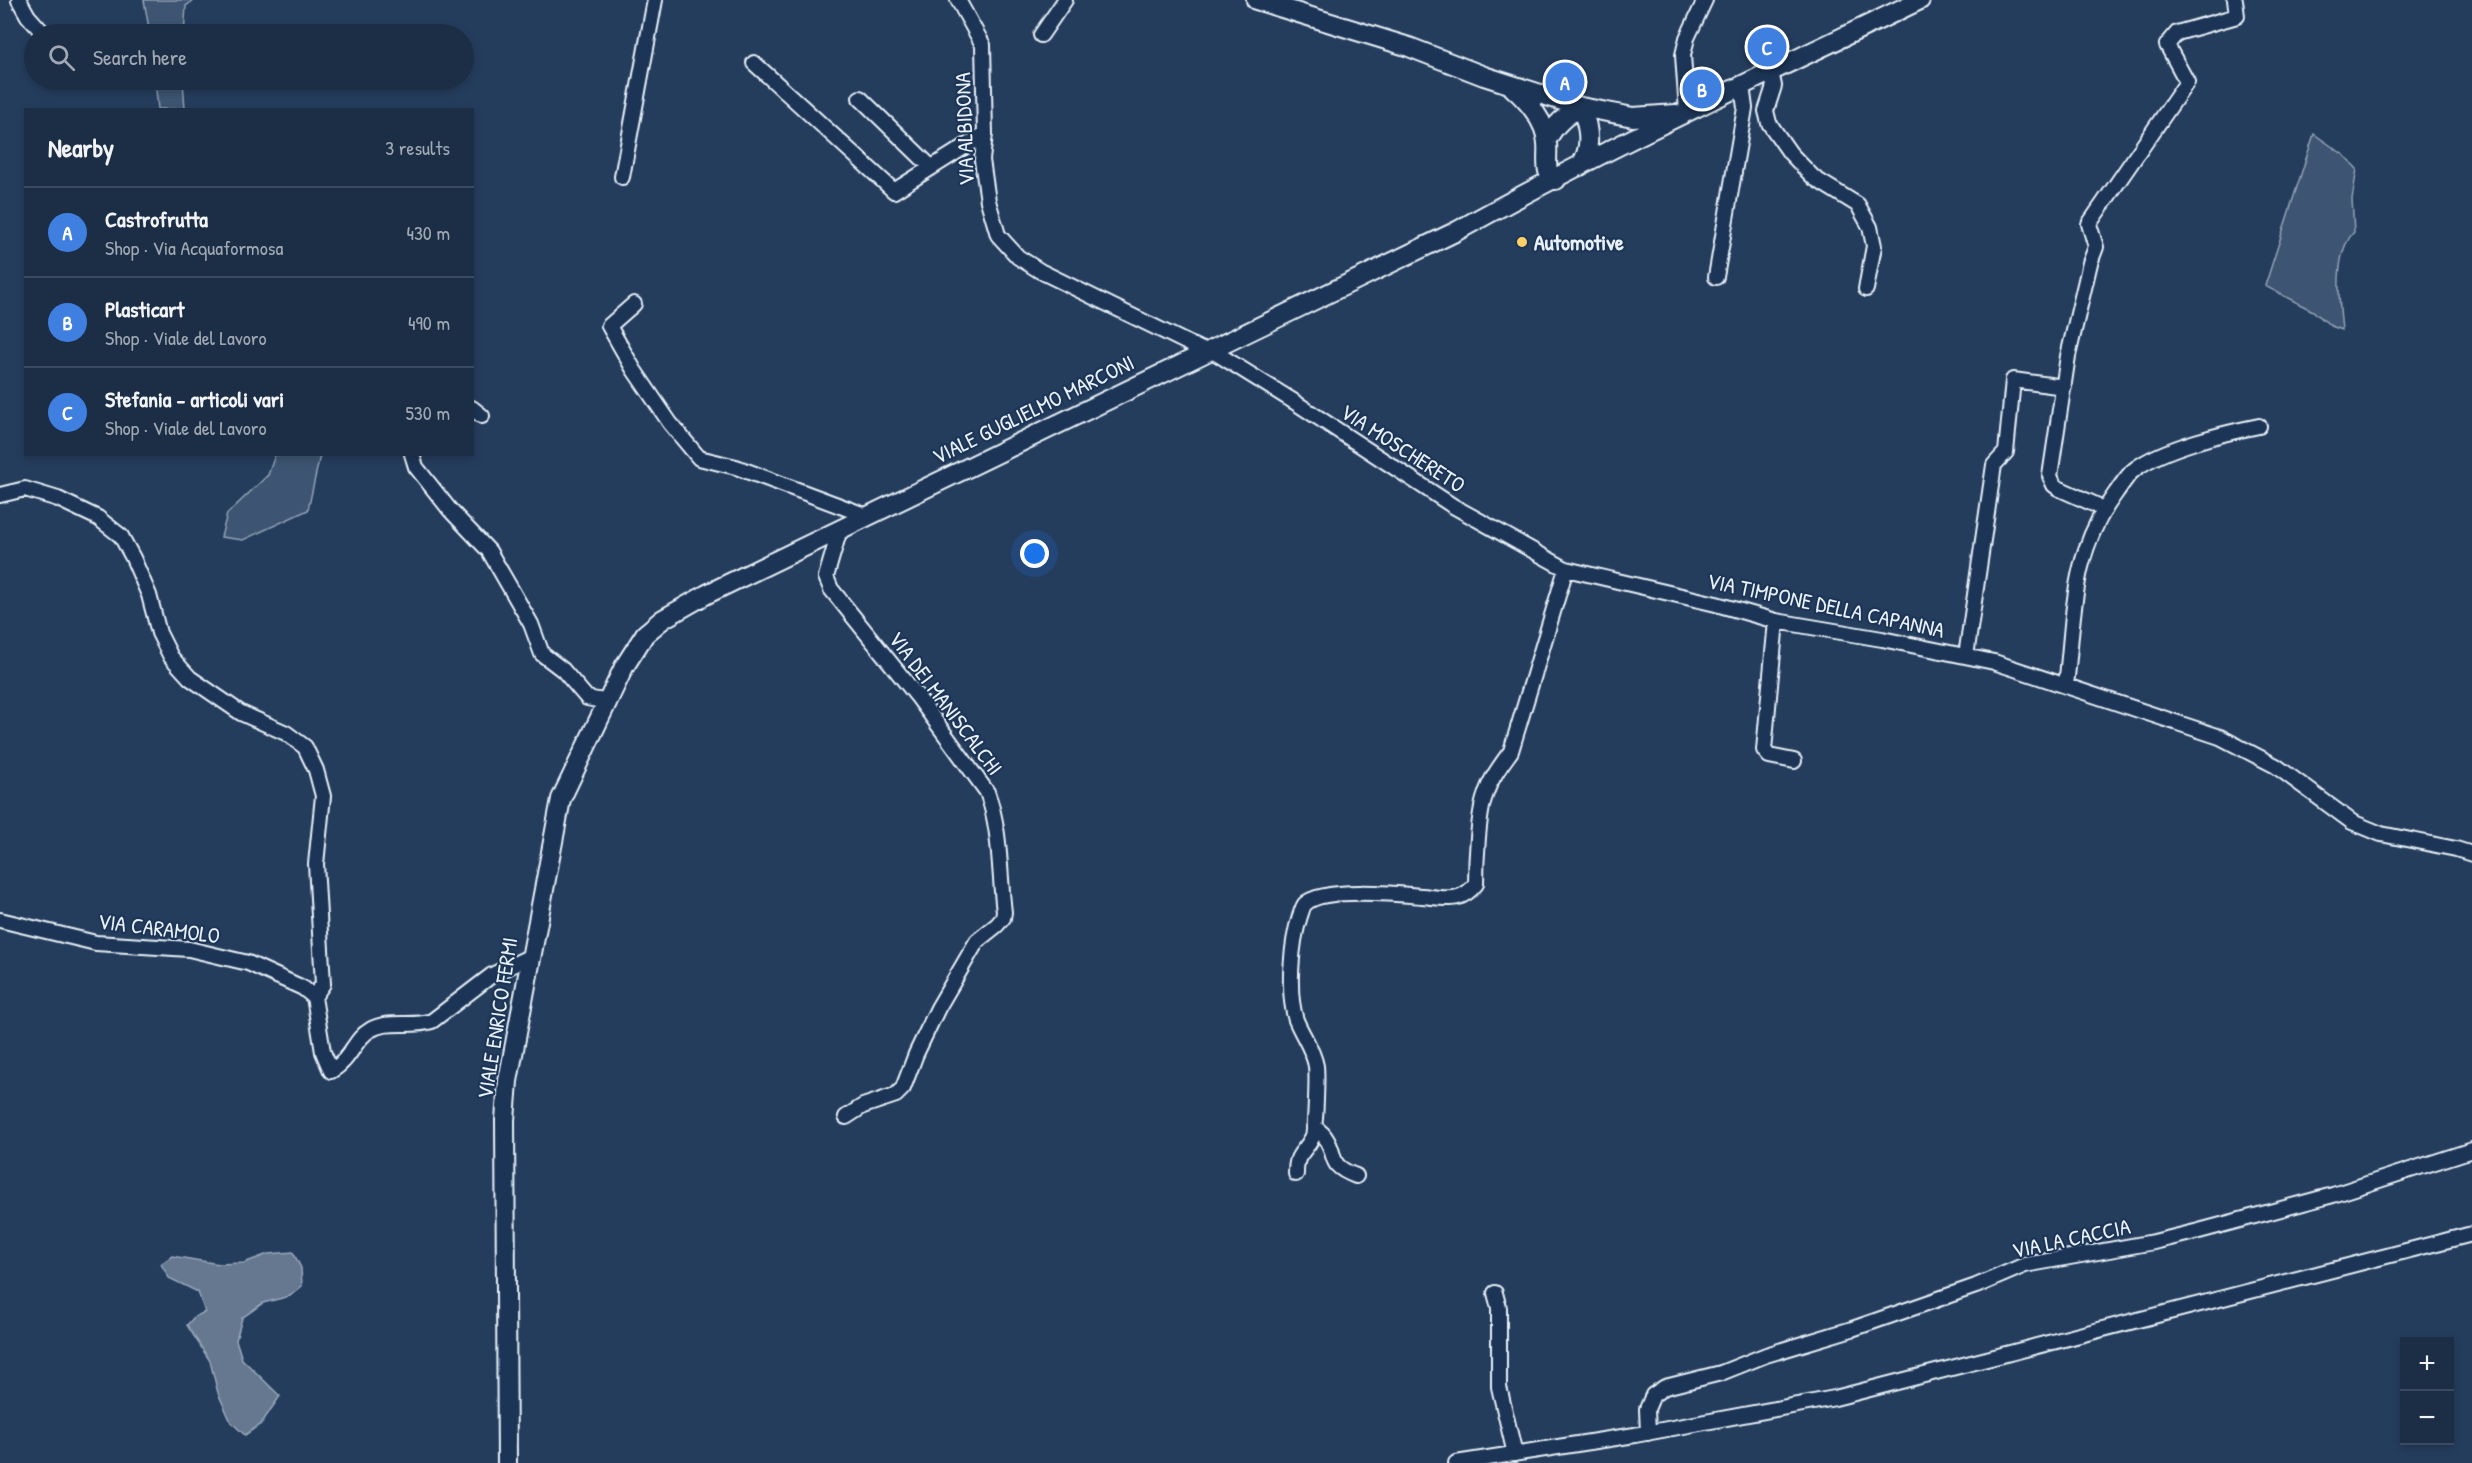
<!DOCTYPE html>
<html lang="en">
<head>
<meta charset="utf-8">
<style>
  body { margin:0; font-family:"Patrick Hand",sans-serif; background:#25364d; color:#f1f3f6 }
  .controls { position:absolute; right:18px; bottom:18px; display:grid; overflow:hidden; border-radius:0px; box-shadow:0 3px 9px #0003 }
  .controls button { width:54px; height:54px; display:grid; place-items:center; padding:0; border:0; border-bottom:2px solid #3a4a5f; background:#1c2e46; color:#f1f3f6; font:30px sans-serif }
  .you { position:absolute; left:1035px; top:554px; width:21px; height:21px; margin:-15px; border:4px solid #fff; border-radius:50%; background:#1a73e8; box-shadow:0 0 0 9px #1a73e833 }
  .badge { display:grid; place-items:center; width:39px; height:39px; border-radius:50%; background:#e69b98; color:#fff; font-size:20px; font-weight:700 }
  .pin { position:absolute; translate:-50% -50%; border:3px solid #fff; box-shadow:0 2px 6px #0006 }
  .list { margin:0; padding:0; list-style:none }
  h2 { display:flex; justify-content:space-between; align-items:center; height:78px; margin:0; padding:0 24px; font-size:26px }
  h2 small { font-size:20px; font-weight:400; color:#a0a8b3 }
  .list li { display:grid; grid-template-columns:39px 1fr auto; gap:18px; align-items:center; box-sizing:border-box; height:90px; padding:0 24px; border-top:2px solid #3a4a5f }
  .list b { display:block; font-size:22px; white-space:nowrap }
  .list p { margin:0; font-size:20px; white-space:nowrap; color:#a0a8b3 }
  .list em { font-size:20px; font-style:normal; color:#a0a8b3 }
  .icon { flex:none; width:33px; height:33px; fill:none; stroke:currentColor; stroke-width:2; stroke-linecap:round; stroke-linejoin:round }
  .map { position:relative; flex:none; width:2472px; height:1463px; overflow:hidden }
  .search { position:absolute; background:#1c2e46; box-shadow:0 3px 9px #0003; left:24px; top:24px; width:450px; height:66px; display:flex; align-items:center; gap:15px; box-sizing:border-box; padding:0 21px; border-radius:33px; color:#a0a8b3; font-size:22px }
  .panel { position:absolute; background:#1c2e46; box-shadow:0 3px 9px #0003; left:24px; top:108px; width:450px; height:348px; border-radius:0px }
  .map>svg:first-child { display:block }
  .green { fill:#3e5472; stroke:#93a2b5; stroke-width:1.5 }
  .water { fill:#657890; stroke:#99a8ba; stroke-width:1.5 }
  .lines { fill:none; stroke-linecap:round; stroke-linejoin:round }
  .minor-casing { stroke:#e8f1f8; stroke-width:18 }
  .major-casing { stroke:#e8f1f8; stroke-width:22 }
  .minor { stroke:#1d3557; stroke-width:14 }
  .major { stroke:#1d3557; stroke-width:18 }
  .poi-dot { fill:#ffd166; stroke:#1d3557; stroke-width:2 }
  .labels { text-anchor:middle; stroke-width:4.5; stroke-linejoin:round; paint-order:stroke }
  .street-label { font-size:22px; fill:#e8f1f8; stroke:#1d3557 }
  .poi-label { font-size:22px; font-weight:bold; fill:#e8f1f8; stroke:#1d3557; text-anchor:start }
</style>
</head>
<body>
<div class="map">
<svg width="2472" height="1463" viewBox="0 0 2472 1463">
  <rect width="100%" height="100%" fill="#253d5d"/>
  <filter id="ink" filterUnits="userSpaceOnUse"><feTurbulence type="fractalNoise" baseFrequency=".0167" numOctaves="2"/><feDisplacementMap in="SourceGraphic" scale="12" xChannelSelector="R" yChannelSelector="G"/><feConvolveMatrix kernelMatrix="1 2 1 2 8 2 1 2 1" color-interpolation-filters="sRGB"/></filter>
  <g filter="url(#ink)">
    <path class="green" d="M144,0h50l-8,6 -2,28h-34z
      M155,80h28l2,29h-27z
      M2314,134l30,21 13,14 -5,30 2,33c-21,21 -15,70 -12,98l-11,-4 -18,-15 -48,-25z
      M275,455h45l-12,55 -65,30 -22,-3 6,-23 41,-39z"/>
    <path class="water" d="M293,1252l8,16 1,18 -12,10 -27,7 -21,15 -6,22 6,19 38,37 -19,28 -16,11 -14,-13 -13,-29 -8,-32 -23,-36 7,-8 11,-5 -7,-20 -29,-14 -8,-14 11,-8 47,8 25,-1 24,-9z"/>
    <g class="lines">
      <defs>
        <path id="minor" d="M19,0l9,16 16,18
          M958,0l25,45 2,89 -3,26 6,41 10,34 20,22 22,14 166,81
          M1041,35l24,-35
          M754,63l140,128 91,-57
          M1771,72l3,14 -8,25 3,12 21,30 24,25 44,27 12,22 4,19 -8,43
          M860,98l71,69
          M1687,112l-4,-57 4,-17 18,-38
          M622,177l33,-177
          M1716,277l29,-169 -3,-22
          M634,304l-25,22 25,44 36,53 29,35 37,9 131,49
          M1211,350l82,51 160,105 113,63 150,35 60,17 106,18 112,23 226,75 56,29 76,56 29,12 75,15 16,5
          M472,408l10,8
          M412,454l4,13 34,43 39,41 42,73 11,30 21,16 24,28 21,4
          M0,495l25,-6 33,10 40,19 23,18 12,22 16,37 10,38 12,24 19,21 51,35 45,20 19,14 11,23 7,26 -7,68 7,120 -9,13
          M2103,510l-7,-5 -38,-17 -4,-3 -4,-9 18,-120 22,-93 6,-16 -7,-23 98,-142 -20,-37 10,-12 60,-17 -2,-16
          M840,529l-14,48 5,12 86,107 70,96c14,38 12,80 17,120l-1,6 -6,7 -20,16 -39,67 -22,46 -13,34 -7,7 -33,11 -17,11
          M1776,621l-12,129 5,6 25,5
          M1966,656l28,-191 12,-13 7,-72 51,7
          M2066,685c9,-71 4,-130 49,-191 6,-8 12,-19 20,-25 28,-21 89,-36 124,-43
          M0,920l96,23 93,6 59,14 55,25 11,9 9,55 8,19c20,-11 23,-32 39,-41 18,-11 42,-2 62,-9l60,-46 39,-19
          M1314,1127c4,3 9,6 11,10 14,20 0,27 31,39
          M1296,1174c0,-22 7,-19 16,-36 4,-7 5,-62 4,-72 -3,-17 -14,-31 -20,-46 -9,-27 -5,-77 4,-104 1,-3 3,-10 5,-12 17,-17 94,-10 117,-8 11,1 26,4 36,1 8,-2 13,-7 18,-13 0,-22 2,-69 9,-88 5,-17 16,-31 26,-45l55,-182
          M1495,1293l4,15v79l16,67
          M1648,1433l-1,-24 6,-14 12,-8 56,-14 45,-18 86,-26 124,-43 49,-21 129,-23 45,-11 134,-36 139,-45
          M1456,1463l179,-28 200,-37 637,-164"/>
        <path id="major" d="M1256,0l153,47 75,29 97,31 52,10 43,-3
          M1513,88c15,13 33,34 34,55 1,9 -1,19 1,28l8,9
          M1547,140c8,-16 18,-24 34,-33
          M1580,166c13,-18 9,-39 1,-59
          M507,1463l-2,-343 3,-39 53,-282 63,-132 21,-33 18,-15 44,-25 750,-363c150,-84 308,-156 463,-231"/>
      </defs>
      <use href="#minor" class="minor-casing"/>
      <use href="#major" class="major-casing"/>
      <use href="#minor" class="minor"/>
      <use href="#major" class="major"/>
    </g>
  </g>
  <circle class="poi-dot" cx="1522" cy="242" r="6"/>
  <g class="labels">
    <g class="street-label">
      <text transform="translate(964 129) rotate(-92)" y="8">VIA ALBIDONA</text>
      <text transform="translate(1033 409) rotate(-26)" y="8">VIALE GUGLIELMO MARCONI</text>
      <text transform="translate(1403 448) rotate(33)" y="8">VIA MOSCHERETO</text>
      <text transform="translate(1826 605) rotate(12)" y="8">VIA TIMPONE DELLA CAPANNA</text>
      <text transform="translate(946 703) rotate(53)" y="8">VIA DEI MANISCALCHI</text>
      <text transform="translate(159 928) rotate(7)" y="8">VIA CARAMOLO</text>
      <text transform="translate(497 1018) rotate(-81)" y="8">VIALE ENRICO FERMI</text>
      <text transform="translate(2071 1238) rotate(-12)" y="8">VIA LA CACCIA</text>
    </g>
    <g class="poi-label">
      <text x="1534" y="250">Automotive</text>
    </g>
  </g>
</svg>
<div class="controls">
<button>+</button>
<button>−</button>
</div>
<div class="you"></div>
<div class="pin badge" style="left:1565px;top:82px;background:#3f7fe0">A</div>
<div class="pin badge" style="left:1702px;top:89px;background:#3f7fe0">B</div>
<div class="pin badge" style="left:1767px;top:47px;background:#3f7fe0">C</div>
<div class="search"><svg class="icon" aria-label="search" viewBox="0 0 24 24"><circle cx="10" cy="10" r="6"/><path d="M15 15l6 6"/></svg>Search here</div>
<section class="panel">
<h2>Nearby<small>3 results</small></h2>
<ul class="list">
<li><span class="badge" style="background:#3f7fe0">A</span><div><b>Castrofrutta</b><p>Shop · Via Acquaformosa</p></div><em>430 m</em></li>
<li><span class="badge" style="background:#3f7fe0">B</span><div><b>Plasticart</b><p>Shop · Viale del Lavoro</p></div><em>490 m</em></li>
<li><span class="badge" style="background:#3f7fe0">C</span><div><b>Stefania - articoli vari</b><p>Shop · Viale del Lavoro</p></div><em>530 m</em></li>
</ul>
</section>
</div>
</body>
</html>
